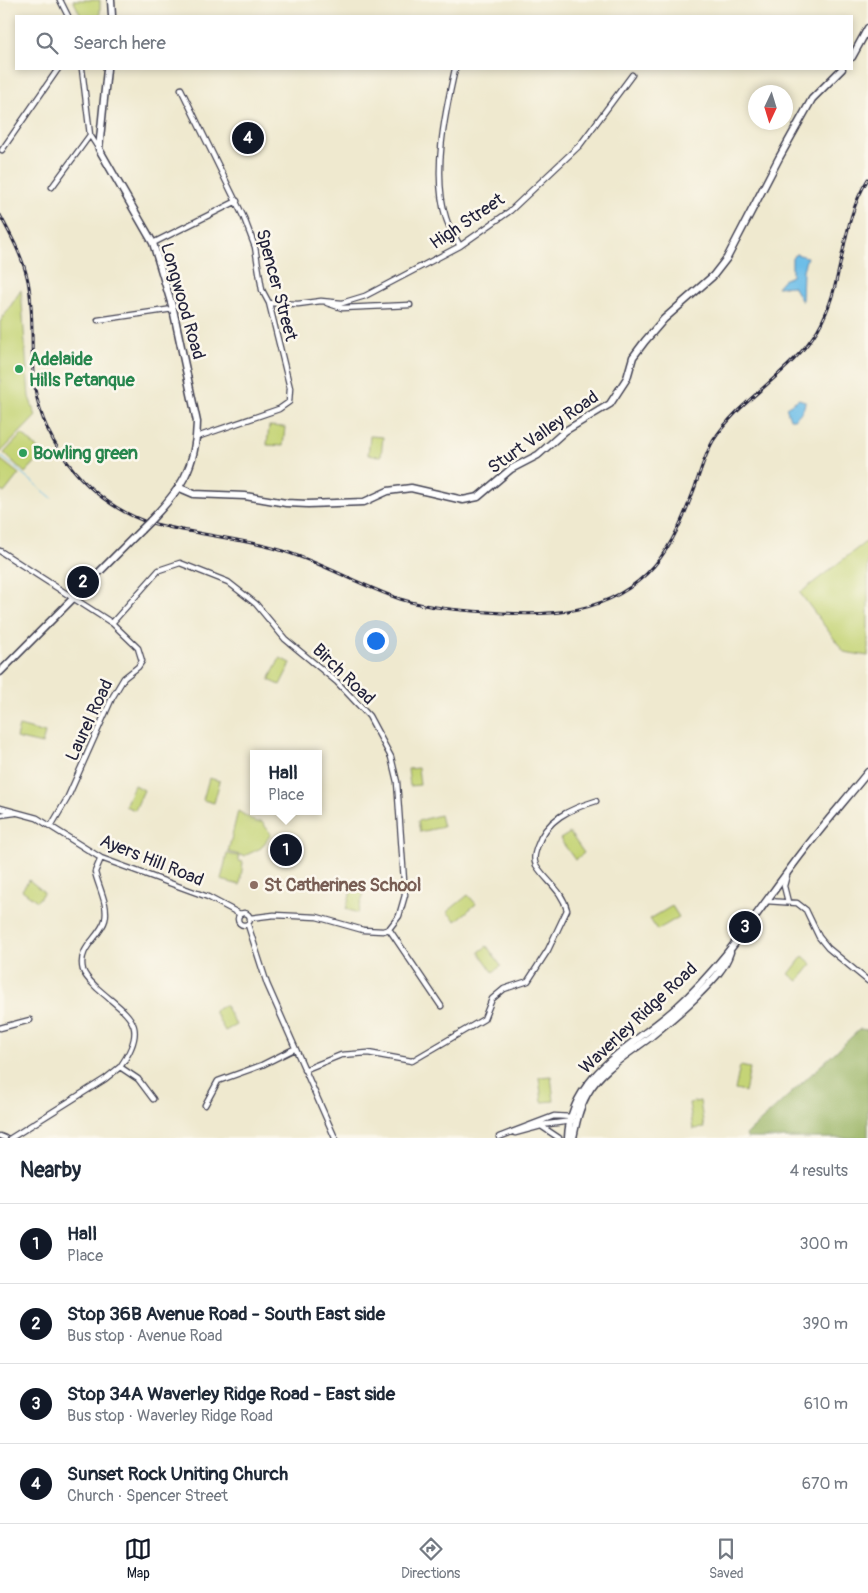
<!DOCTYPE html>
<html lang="en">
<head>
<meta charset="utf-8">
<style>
  body { margin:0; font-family:Pangolin,sans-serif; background:#f6f6f7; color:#1f2937 }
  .compass { position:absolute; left:748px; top:85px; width:45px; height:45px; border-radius:50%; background:#fff; box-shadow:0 2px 8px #0003; rotate:184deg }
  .you { position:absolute; left:375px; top:640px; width:18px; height:18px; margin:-12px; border:4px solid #fff; border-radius:50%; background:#1a73e8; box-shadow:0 0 0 8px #1a73e833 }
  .badge { display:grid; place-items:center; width:32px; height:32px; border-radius:50%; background:#111827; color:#fff; font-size:16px; font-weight:700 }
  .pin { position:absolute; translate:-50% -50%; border:2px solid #fff; box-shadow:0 1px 5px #0006 }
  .popup { position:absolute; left:250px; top:750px; width:72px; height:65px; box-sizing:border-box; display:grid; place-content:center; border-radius:0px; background:#fff; filter:drop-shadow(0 1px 4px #0005); font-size:16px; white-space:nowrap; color:#747a83 }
  .popup b { font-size:19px; color:#1f2937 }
  .popup::after { content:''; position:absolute; left:50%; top:100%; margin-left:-10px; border:10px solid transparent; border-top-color:#fff }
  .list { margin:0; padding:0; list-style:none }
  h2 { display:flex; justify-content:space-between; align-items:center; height:65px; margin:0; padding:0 20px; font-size:21px }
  h2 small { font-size:16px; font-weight:400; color:#747a83 }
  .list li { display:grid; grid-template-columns:32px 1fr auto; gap:15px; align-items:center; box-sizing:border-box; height:80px; padding:0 20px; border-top:1px solid #e0e1e3 }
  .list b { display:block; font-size:19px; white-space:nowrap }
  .list p { margin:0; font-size:16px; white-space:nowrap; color:#747a83 }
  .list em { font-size:16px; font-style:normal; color:#747a83 }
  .icon { flex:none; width:28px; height:28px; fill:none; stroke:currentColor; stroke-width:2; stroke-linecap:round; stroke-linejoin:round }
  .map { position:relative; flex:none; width:868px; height:1138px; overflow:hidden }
  .search { position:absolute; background:#fff; box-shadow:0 2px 8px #0003; left:15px; right:15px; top:15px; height:55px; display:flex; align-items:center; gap:12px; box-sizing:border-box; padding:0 18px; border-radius:0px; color:#747a83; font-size:19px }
  .sheet { height:385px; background:#fff }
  nav { display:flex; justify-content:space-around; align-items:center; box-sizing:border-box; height:70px; border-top:1px solid #e0e1e3; background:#fff; font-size:14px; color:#747a83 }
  nav a { display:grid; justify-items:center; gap:2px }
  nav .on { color:#111827 }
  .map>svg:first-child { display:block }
  .green { fill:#c5d476; stroke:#747b58 }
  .forest { fill:#9cb667; stroke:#5f6c51 }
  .water { fill:#6dbee8; stroke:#487092 }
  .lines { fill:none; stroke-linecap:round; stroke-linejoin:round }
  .stream { stroke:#6dbee8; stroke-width:1 }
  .street-casing { stroke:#414051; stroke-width:7 }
  .secondary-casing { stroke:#414051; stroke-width:9 }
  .street { stroke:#fff; stroke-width:4.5 }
  .secondary { stroke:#fff; stroke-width:6 }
  .rail-casing { stroke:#22223b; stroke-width:3 }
  .rail { stroke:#fbf7ec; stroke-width:1; stroke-dasharray:4; stroke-linecap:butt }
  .secondary-bridge-casing { stroke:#414051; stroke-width:9; stroke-linecap:butt }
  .secondary-bridge { stroke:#fff; stroke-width:6 }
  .leisure-dot { fill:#2e9e5b; stroke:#fbf7ec; stroke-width:2 }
  .education-dot { fill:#8d6e63; stroke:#fbf7ec; stroke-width:2 }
  .labels { text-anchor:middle; stroke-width:5; stroke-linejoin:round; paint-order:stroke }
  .street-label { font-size:18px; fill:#22223b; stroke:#fbf7ec }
  .leisure-label { font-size:18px; font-weight:bold; fill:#27864d; stroke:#fbf7ec; text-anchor:start }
  .education-label { font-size:18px; font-weight:bold; fill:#785e54; stroke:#fbf7ec; text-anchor:start }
</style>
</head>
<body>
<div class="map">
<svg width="868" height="1138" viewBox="0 0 868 1138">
  <rect width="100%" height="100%" fill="#fbf7ec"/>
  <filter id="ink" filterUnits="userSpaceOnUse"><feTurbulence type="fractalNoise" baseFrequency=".02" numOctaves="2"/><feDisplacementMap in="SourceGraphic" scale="10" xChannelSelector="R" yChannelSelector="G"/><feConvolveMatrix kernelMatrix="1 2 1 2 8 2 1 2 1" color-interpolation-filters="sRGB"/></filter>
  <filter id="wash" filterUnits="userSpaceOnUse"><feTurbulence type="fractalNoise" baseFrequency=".0096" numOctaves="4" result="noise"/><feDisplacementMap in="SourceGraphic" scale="20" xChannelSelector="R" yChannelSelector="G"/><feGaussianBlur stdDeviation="1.12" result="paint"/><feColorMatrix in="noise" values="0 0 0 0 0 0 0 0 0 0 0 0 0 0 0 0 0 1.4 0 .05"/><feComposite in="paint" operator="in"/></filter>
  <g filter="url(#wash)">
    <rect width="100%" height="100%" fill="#efe9cf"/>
    <path class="green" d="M73,0h27v16h-19z
      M21,290l8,107 7,19 -36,37v-131z
      M269,426l16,1 -2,19 -16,-1z
      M22,434l21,20 -18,19 -21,-20z
      M370,436l13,1 -2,19 -13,-1z
      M0,459l19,15 -15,19 -4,-3z
      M868,540v116l-24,-4 -44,-59z
      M280,658l11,5 -11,22 -11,-5z
      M19,726l26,7 -3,11 -26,-6z
      M418,768l2,17 -10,1 -2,-17z
      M209,778l11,3 -6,22 -11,-3z
      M134,785l10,5 -9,20 -10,-4z
      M238,811l18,11h6l9,12 -10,14 -17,8 -16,-4z
      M440,815l3,12 -23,5 -2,-11z
      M570,833l14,20 -9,7 -15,-21z
      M227,854l12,2v5l4,1 -3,23 -19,-5z
      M29,880l15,12 -7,9 -15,-11z
      M353,885l12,4 -7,24 -12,-4z
      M468,895l8,9 -20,17 -9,-9z
      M672,906l7,11 -22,13 -7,-11z
      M487,946l14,20 -8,6 -14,-20z
      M803,956l9,8 -14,17 -9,-7z
      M225,1005l11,20 -11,6 -11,-20z
      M740,1066l10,2 -5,24 -10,-2z
      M551,1076l3,25 -12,1 -3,-25z
      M700,1101l4,27 -11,1 -4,-26z"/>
    <path class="forest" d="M860,1029l8,1v108h-121l-1,-3z"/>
    <path class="water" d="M796,254l11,3 -4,13 -1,32 -9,-16 -16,1 6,-7 9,-4v-18z
      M799,399l6,2c0,8 -5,13 -11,18h-4l-4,-12z"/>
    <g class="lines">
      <path class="stream" d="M1,456l51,42"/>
    </g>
  </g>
  <g filter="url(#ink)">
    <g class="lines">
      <defs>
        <path id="street" d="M60,0l8,16
          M82,69l8,66 9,14
          M455,69c-10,44 -23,105 -9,149 3,10 9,19 14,28
          M181,89l63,129 11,29 7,43 7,13 21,85 -1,14 -10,7 -82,28
          M2,150l56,-81
          M52,187l38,-52
          M153,243l84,-42
          M269,303l29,1 23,-3 21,2 23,-7 95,-50 50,-35 70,-66 52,-70
          M327,303l15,5 68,-3
          M98,320l75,-11
          M0,551l112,72 26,25 4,13 -4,6 -14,11 -12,20 -45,101 -16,27
          M112,623l47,-53 21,-7 48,19 28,22 29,35 52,43 32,34 22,41 6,25 8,113 -6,21 -10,13 -6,2 -20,-1 -46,-13 -43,-2 -24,3
          M0,808l37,10 64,40 107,39 32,17
          M0,815l15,-2
          M101,858l-6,14c3,14 14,33 10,48 -5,18 -28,27 -22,50 2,7 9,13 14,18 31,28 54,35 23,79l18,12 15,20
          M787,875l-3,11 4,16
          M766,901l31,2 9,7 13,27 9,11 40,33
          M238 919a6 6 0 1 1 12 0a6 6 0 1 1-12 0Z
          M248,925l19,59 68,154
          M389,929l52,77
          M0,1028l30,-8
          M304,1070l37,-15 27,-2 44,8 72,-42 8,-20 12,-10 24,-8 20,-31 19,-40c-5,-20 -21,-29 -31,-45 -3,-6 -1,-12 1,-18 9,-28 33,-38 59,-46
          M205,1105l13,-24 44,-16 32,-16
          M541,1125l31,-4
          M515,1133l26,-7 18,12
          M0,1136l5,2
          M499,1137l55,-21 19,1
          M11,1138l94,-59 15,-12"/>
        <path id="secondary" d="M111,0l1,16
          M852,57l16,-29
          M107,69l-8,80 54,94 20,66 24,113c-1,46 -16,67 -47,99
          M180,488l14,6 51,2 41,7 22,1 56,-2 24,-11 23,-3 52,12 15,-3 33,-28 27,-14 27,-24 45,-27 17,-26 6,-21 12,-16 19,-22 49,-43 14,-18 52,-100 33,-59 30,-30
          M0,672l141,-142
          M568,1138c2,-63 67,-93 108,-130 51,-46 87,-105 129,-159 20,-26 42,-51 63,-77
          M573,1138c3,-15 6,-30 14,-44 13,-24 41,-40 62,-56 18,-15 36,-29 52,-46 12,-12 24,-24 29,-40"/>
      </defs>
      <use href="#street" class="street-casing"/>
      <use href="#secondary" class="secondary-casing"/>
      <use href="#street" class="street"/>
      <use href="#secondary" class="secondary"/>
      <defs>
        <path id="rail" d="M0,215c11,21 23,42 28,66 6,30 3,61 5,92 5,65 50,124 111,148 44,13 92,16 136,29 41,12 79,35 120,49 29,9 58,11 88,13 60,5 123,3 166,-46 19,-22 31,-52 41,-79 5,-15 10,-32 18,-46 28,-44 78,-67 105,-112 27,-46 21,-104 50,-150"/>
      </defs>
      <use href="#rail" class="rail-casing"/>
      <use href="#rail" class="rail"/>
      <defs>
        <path id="secondary-bridge" d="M141,530l9,-9"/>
      </defs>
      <use href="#secondary-bridge" class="secondary-bridge-casing"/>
      <use href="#secondary-bridge" class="secondary-bridge"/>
    </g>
  </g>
  <g class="leisure-dot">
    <circle cx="19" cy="369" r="5"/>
    <circle cx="23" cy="453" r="5"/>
  </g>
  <circle class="education-dot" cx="254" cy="885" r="5"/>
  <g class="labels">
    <g class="street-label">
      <text transform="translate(467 221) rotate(-34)" y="6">High Street</text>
      <text transform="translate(277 285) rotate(75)" y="6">Spencer Street</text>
      <text transform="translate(183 301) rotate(74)" y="6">Longwood Road</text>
      <text transform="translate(543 432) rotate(-35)" y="6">Sturt Valley Road</text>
      <text transform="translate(344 674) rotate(44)" y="6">Birch Road</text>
      <text transform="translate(89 720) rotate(-65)" y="6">Laurel Road</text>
      <text transform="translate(152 860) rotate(22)" y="6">Ayers Hill Road</text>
      <text transform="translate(638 1018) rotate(-43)" y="6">Waverley Ridge Road</text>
    </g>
    <g class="leisure-label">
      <text x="29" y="365">Adelaide<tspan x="29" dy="21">Hills Petanque</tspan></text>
      <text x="33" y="459">Bowling green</text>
    </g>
    <g class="education-label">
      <text x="264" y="891">St Catherines School</text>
    </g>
  </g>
</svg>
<svg class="compass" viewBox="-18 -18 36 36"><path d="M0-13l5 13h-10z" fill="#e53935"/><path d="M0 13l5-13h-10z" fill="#747a83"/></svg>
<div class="you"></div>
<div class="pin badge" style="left:286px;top:850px">1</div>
<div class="popup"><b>Hall</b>Place</div>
<div class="pin badge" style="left:83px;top:582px">2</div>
<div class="pin badge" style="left:745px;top:927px">3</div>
<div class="pin badge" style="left:248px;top:138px">4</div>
<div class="search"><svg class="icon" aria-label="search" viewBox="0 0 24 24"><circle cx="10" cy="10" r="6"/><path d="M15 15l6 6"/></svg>Search here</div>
</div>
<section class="sheet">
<h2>Nearby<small>4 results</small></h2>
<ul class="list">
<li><span class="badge">1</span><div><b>Hall</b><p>Place</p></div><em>300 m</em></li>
<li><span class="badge">2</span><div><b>Stop 36B Avenue Road - South East side</b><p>Bus stop · Avenue Road</p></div><em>390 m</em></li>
<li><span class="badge">3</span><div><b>Stop 34A Waverley Ridge Road - East side</b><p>Bus stop · Waverley Ridge Road</p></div><em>610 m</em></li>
<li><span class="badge">4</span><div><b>Sunset Rock Uniting Church</b><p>Church · Spencer Street</p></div><em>670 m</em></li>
</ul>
</section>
<nav>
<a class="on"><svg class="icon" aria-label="map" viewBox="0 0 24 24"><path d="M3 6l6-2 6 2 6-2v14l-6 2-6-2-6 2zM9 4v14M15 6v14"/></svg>Map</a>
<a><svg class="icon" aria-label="directions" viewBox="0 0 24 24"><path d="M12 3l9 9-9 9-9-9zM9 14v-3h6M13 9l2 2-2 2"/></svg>Directions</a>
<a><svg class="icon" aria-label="saved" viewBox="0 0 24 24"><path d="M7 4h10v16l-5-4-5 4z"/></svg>Saved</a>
</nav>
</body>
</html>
